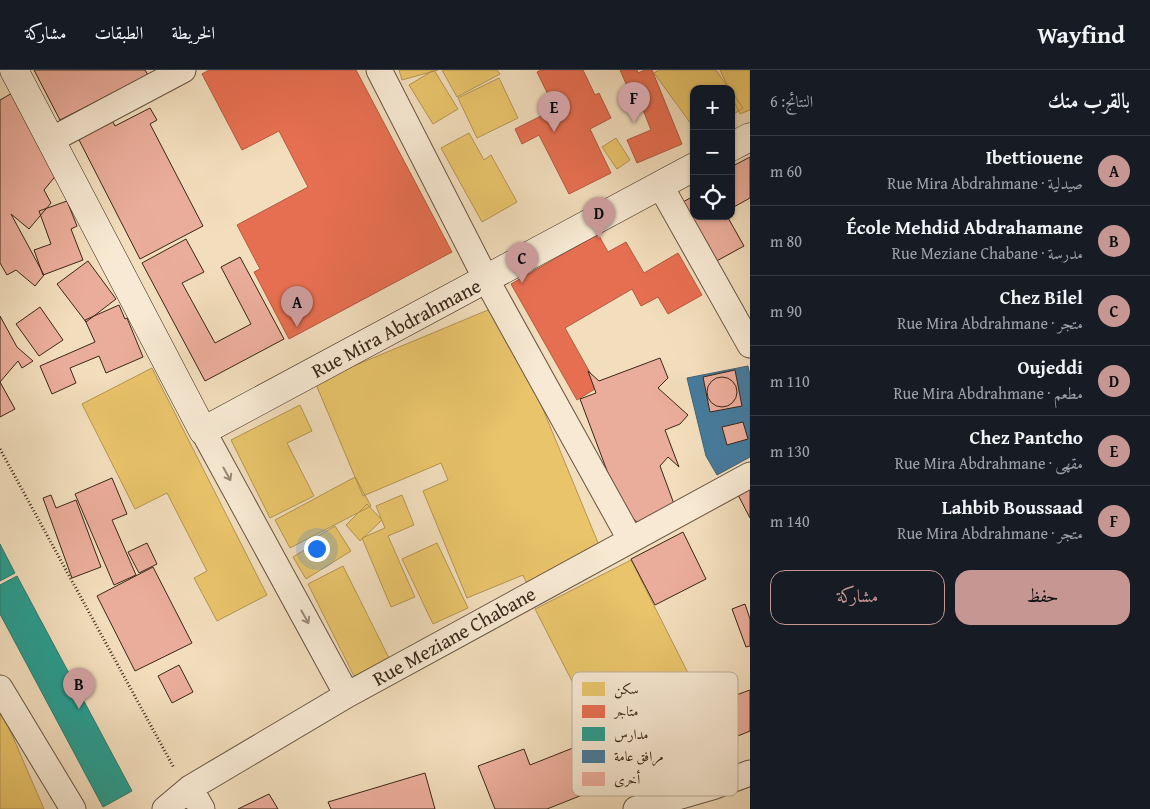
<!DOCTYPE html>
<html lang="ar">
<head>
<meta charset="utf-8">
<style>
  body { margin:0; font-family:"Gentium Book Plus",Amiri,serif; background:#242831; color:#f1f3f6; direction:rtl }
  .controls { position:absolute; right:15px; top:15px; display:grid; overflow:hidden; border-radius:10px; box-shadow:0 1px 4px #0004 }
  .controls button { width:45px; height:45px; display:grid; place-items:center; padding:0; border:0; border-bottom:1px solid #363941; background:#171b24; color:#f1f3f6; font:25px sans-serif }
  .you { position:absolute; left:316px; top:478px; width:18px; height:18px; margin:-12px; border:4px solid #fff; border-radius:50%; background:#1a73e8; box-shadow:0 0 0 8px #1a73e833 }
  .badge { display:grid; place-items:center; width:32px; height:32px; border-radius:50%; background:#c59692; color:#111; font-size:16px; font-weight:700 }
  .pin { position:absolute; translate:-50% -41px; filter:drop-shadow(0 1px 2px #0008) }
  .pin::after { content:''; position:absolute; top:26px; width:18px; height:15px; background:inherit; clip-path:polygon(0 0,100% 0,50% 100%) }
  .list { margin:0; padding:0; list-style:none }
  h2 { display:flex; justify-content:space-between; align-items:center; height:65px; margin:0; padding:0 20px; font-size:21px }
  h2 small { font-size:16px; font-weight:400; color:#9ea1a6 }
  .list li { display:grid; grid-template-columns:32px 1fr auto; gap:15px; align-items:center; box-sizing:border-box; height:70px; padding:0 20px; border-top:1px solid #363941 }
  .list b { display:block; font-size:19px; white-space:nowrap }
  .list p { margin:0; font-size:16px; white-space:nowrap; color:#9ea1a6 }
  .list em { font-size:16px; font-style:normal; color:#9ea1a6 }
  .actions { display:flex; gap:10px; padding:15px 20px }
  .actions a { flex:1; padding:11px 0; border:1px solid #c59692; border-radius:15px; text-align:center; font-size:18px; color:#c59692 }
  .actions .main { background:#c59692; color:#111 }
  .icon { flex:none; width:28px; height:28px; fill:none; stroke:currentColor; stroke-width:2; stroke-linecap:round; stroke-linejoin:round }
  .map { position:relative; flex:none; width:750px; height:739px; overflow:hidden; direction:ltr }
  header { display:flex; align-items:center; gap:30px; box-sizing:border-box; height:70px; padding:0 25px; background:#171b24; border-bottom:1px solid #363941 }
  header strong { font-size:24px }
  nav { display:flex; gap:28px; margin-inline-start:auto; font-size:18px }
  main { display:flex }
  aside { flex:1; background:#171b24 }
  .map>svg:first-child { display:block }
  .homes { fill:#e9c46a; stroke:#b49552 }
  .shops { fill:#e76f51; stroke:#b35940 }
  .schools { fill:#2a9d8f; stroke:#2f7a6c }
  .public { fill:#457b9d; stroke:#426275 }
  .building { fill:#ebad9b; stroke:#3a2719 }
  .lines { fill:none; stroke-linecap:round; stroke-linejoin:round }
  .street-casing { stroke:#685442; stroke-width:27 }
  .secondary-casing { stroke:#3a2719; stroke-width:29 }
  .path { stroke:#3a2719; stroke-width:3; stroke-dasharray:1 2.5; stroke-linecap:butt }
  .street { stroke:#f7e9d3; stroke-width:25 }
  .secondary { stroke:#f7e9d3; stroke-width:28 }
  .oneway { stroke:#988876 }
  .labels { text-anchor:middle; stroke-width:5; stroke-linejoin:round; paint-order:stroke }
  .street-label { font-size:20px; fill:#3a2719; stroke:#f7e9d3 }
  .key { fill:#f7e9d3; stroke:#beaf9b; stroke-width:1 }
  .key-label { font-size:14px; fill:#3a2719 }
</style>
</head>
<body>
<header>
<strong>Wayfind</strong>
<nav><a>الخريطة</a><a>الطبقات</a><a>مشاركة</a></nav>
</header>
<main>
<aside>
<h2>بالقرب منك<small>النتائج: 6</small></h2>
<ul class="list">
<li><span class="badge">A</span><div><b>Ibettiouene</b><p>صيدلية · Rue Mira Abdrahmane</p></div><em>60 m</em></li>
<li><span class="badge">B</span><div><b>École Mehdid Abdrahamane</b><p>مدرسة · Rue Meziane Chabane</p></div><em>80 m</em></li>
<li><span class="badge">C</span><div><b>Chez Bilel</b><p>متجر · Rue Mira Abdrahmane</p></div><em>90 m</em></li>
<li><span class="badge">D</span><div><b>Oujeddi</b><p>مطعم · Rue Mira Abdrahmane</p></div><em>110 m</em></li>
<li><span class="badge">E</span><div><b>Chez Pantcho</b><p>مقهى · Rue Mira Abdrahmane</p></div><em>130 m</em></li>
<li><span class="badge">F</span><div><b>Lahbib Boussaad</b><p>متجر · Rue Mira Abdrahmane</p></div><em>140 m</em></li>
</ul>
<div class="actions"><a class="main">حفظ</a><a>مشاركة</a></div>
</aside>
<div class="map">
<svg width="750" height="739" viewBox="0 0 750 739">
  <rect width="100%" height="100%" fill="#f2ddbc"/>
  <filter id="stains"><feTurbulence type="fractalNoise" baseFrequency=".004" numOctaves="4"/><feColorMatrix values="0 0 0 0 .2 0 0 0 0 .09 0 0 0 0 .02 0 0 0 .5 -.17"/></filter>
  <radialGradient id="worn" r=".72"><stop offset=".6" stop-color="#630" stop-opacity="0"/><stop offset="1" stop-color="#630" stop-opacity=".3"/></radialGradient>
  <path class="homes" d="M399,0h39l-36,10z
    M434,0l24,39 -25,15 -24,-39z
    M442,0h55l3,4 -43,23z
    M659,0h57l13,19h-35v39l-40,-55z
    M720,0h30v40l-10,4 -9,-19v-6h-2z
    M499,8l19,40 -41,20 -19,-40z
    M731,21l12,17 -12,8z
    M469,63l15,27 7,-5 26,47 -35,20 -41,-74z
    M616,68l14,22 -13,9 -15,-22z
    M500,235l101,245 -75,32 -3,-7 -56,23 -44,-107 25,-11 -7,-17 -78,33 -48,-114z
    M152,298l115,227 -50,26 -23,-43 13,-7 -40,-78 -32,16 -53,-105z
    M300,335l12,26 -25,12 27,53 -44,22 -39,-78z
    M355,407l16,29 -81,42 -15,-28z
    M402,425l12,30 -26,11 27,61 -24,10 -29,-69 23,-10 -9,-22z
    M367,434l15,16 -22,21 -14,-16z
    M335,456l16,25 -45,28 -13,-22 18,-11 -3,-4z
    M437,473l31,65 -35,16 -31,-65z
    M631,490l58,115 -95,49 -59,-115z
    M343,496l46,92 -35,18 -46,-92z
    M0,637l44,102h-44z"/>
  <path class="shops" d="M209,0h147l96,182 -163,87 -35,-67 6,-3 -23,-44 71,-38 -29,-56 -37,19 -40,-76z
    M541,0h42l12,25 4,-2 12,25 -21,11 21,44 -42,21 -30,-59 -17,9 -7,-15 40,-20 -18,-37z
    M620,0h17l1,3 7,-3h7l30,74 -45,19 -10,-23 24,-10 -9,-23 -5,2z
    M598,164l10,18 18,-10 18,31 34,-20 24,42 -34,19 -10,-17 -17,9 -9,-17 -67,39 33,59 -21,13 -66,-116z"/>
  <path class="schools" d="M0,474l15,29 -15,8z
    M17,506l115,215 -29,16 -103,-193v-29z"/>
  <path class="public" d="M748,296l2,9v82l-33,18 -11,-19 -19,-78z"/>
  <path class="building" d="M34,0h111l3,5 -88,45z
    M14,22l44,81 -14,17 7,13 -22,26 -18,-15 33,61 -9,11 -19,-16 -9,5 -7,-12v-163z
    M150,38l7,12 -7,4 53,102 -63,33 -63,-123 34,-18 4,8z
    M750,87v41l-18,10 -1,-41z
    M694,126v20h33l17,30 -31,17 -32,-60z
    M67,131l10,25 -6,3 12,31 -40,15 -9,-25 17,-6 -12,-33z
    M186,169l18,33 -22,11 33,60 36,-19 -30,-57 19,-10 44,82 -79,42 -63,-118z
    M88,191l28,38 -30,23 -29,-38z
    M119,235l6,14 2,-1 16,39 -37,16 -7,-17 -29,12 6,15 -24,11 -12,-28 55,-24 -10,-22z
    M40,237l23,33 -24,16 -23,-32z
    M0,246l17,31 16,14 -11,7 -4,-7 -18,21 15,27 -15,8z
    M660,288l8,20 -10,10 30,27 -8,9 -15,6 14,37 -11,-10 -8,9 14,38 -35,20 -25,-23 -5,-25 -29,-77 16,-6 -8,-22 11,10z
    M735,300l7,36 -32,6 -7,-35z
    M707 322a15 15 0 1 1 30 0a15 15 0 1 1-30 0Z
    M743,352l5,17 -21,6 -5,-18z
    M112,408l15,36 -15,6 24,55 -22,10 -39,-91z
    M750,417v31l-13,-25z
    M51,425l5,13 20,-8 25,67 -29,11 -29,-80z
    M683,462l23,47 -51,26 -24,-46z
    M147,473l10,21 -18,9 -11,-21z
    M153,497l39,76 -57,28 -38,-75z
    M745,534l5,15v27l-4,1 -14,-38z
    M179,595l14,27 -21,11 -14,-27z
    M750,620v41l-17,7 -13,-37z
    M598,668l17,44 -68,27h-52l-17,-43 46,-17 6,16z
    M425,703l10,36h-104l-3,-7z
    M269,724l9,15h-40z"/>
  <g class="lines">
    <defs>
      <path id="street" d="M379,0l107,209 144,260
        M51,70l132,-70
        M660,115l90,160
        M203,361l144,264
        M0,618l73,121
        M190,718l12,21
        M165,739l25,-21 157,-93 403,-220
        M636,739l76,-22 38,-14"/>
      <path id="secondary" d="M14,0l189,361 491,-264
        M731,77l19,-10"/>
    </defs>
    <use href="#street" class="street-casing"/>
    <use href="#secondary" class="secondary-casing"/>
    <path class="path" d="M0,379l174,319"/>
    <use href="#street" class="street"/>
    <use href="#secondary" class="secondary"/>
  </g>
  <defs><path id="oneway-shaft" d="M-6 0H5M1.5-3L5.5 0L1.5 3" fill="none" stroke-width="1.6" stroke-linecap="round" stroke-linejoin="round" transform="scale(1.25)"/></defs>
  <g class="oneway">
    <use href="#oneway-shaft" transform="translate(227 404) rotate(61)"/>
    <use href="#oneway-shaft" transform="translate(305 547) rotate(61)"/>
  </g>
  <g class="labels">
    <g class="street-label">
      <text transform="translate(396 258) rotate(-28)" y="7">Rue Mira Abdrahmane</text>
      <text transform="translate(454 566) rotate(-29)" y="7">Rue Meziane Chabane</text>
    </g>
  </g>
  <rect x="572" y="602" width="166" height="124" rx="8" class="key"/>
  <rect x="582" y="612" width="23" height="14" fill="#e9c46a"/>
  <rect x="582" y="635" width="23" height="13" fill="#e76f51"/>
  <rect x="582" y="657" width="23" height="14" fill="#2a9d8f"/>
  <rect x="582" y="680" width="23" height="13" fill="#457b9d"/>
  <rect x="582" y="702" width="23" height="14" fill="#ebad9b"/>
  <g class="key-label">
    <text x="614" y="624">سكن</text>
    <text x="614" y="646">متاجر</text>
    <text x="614" y="669">مدارس</text>
    <text x="614" y="691">مرافق عامة</text>
    <text x="614" y="714">أخرى</text>
  </g>
  <rect width="100%" height="100%" filter="url(#stains)"/>
  <rect width="100%" height="100%" fill="url(#worn)"/>
</svg>
<div class="controls">
<button>+</button>
<button>−</button>
<button><svg class="icon" aria-label="locate" viewBox="0 0 24 24"><circle cx="12" cy="12" r="6"/><path d="M12 2v4M12 18v4M2 12h4M18 12h4"/></svg></button>
</div>
<div class="you"></div>
<div class="pin badge" style="left:297px;top:257px">A</div>
<div class="pin badge" style="left:79px;top:639px">B</div>
<div class="pin badge" style="left:522px;top:213px">C</div>
<div class="pin badge" style="left:599px;top:168px">D</div>
<div class="pin badge" style="left:554px;top:62px">E</div>
<div class="pin badge" style="left:634px;top:53px">F</div>
</div>
</main>
</body>
</html>
